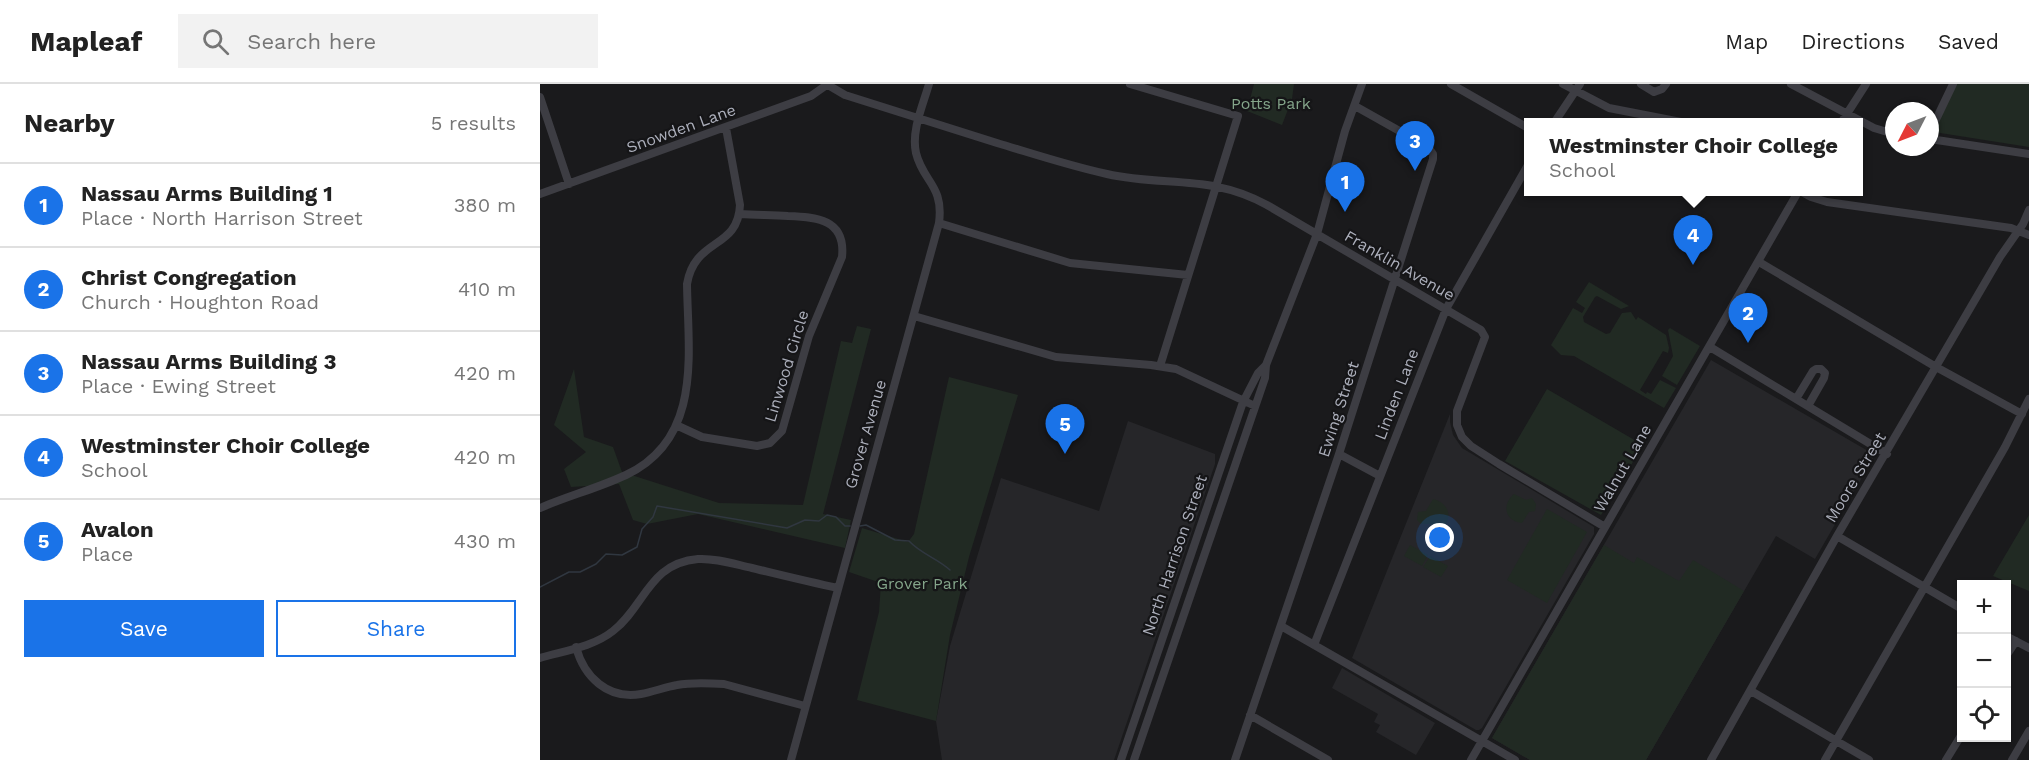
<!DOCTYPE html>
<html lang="en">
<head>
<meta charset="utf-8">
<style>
  body { margin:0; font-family:"Work Sans",sans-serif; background:#f2f2f2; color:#222 }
  .controls { position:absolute; right:18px; bottom:18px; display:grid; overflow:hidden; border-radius:0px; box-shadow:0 2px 4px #0004 }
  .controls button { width:54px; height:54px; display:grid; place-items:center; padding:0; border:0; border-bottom:2px solid #e0e0e0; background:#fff; color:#222; font:30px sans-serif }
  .compass { position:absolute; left:1345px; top:18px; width:54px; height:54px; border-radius:50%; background:#fff; box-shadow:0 2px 4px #0004; rotate:228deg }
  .you { position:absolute; left:900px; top:454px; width:21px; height:21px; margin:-15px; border:4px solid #fff; border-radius:50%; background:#1a73e8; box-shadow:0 0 0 9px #1a73e833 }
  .badge { display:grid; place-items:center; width:39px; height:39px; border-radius:50%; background:#1a73e8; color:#fff; font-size:20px; font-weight:700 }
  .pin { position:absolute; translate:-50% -50px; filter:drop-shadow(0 2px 3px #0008) }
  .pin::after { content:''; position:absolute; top:32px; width:21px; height:18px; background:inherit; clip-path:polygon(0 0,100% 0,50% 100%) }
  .popup { position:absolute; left:984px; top:34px; width:339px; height:78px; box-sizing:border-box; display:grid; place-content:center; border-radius:0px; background:#fff; filter:drop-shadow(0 2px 4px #0005); font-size:20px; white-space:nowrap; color:#767676 }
  .popup b { font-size:22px; color:#222 }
  .popup::after { content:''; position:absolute; left:50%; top:100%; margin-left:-12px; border:12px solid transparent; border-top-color:#fff }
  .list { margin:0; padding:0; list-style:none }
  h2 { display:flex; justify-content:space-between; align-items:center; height:78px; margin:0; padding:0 24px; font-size:26px }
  h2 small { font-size:20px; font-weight:400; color:#767676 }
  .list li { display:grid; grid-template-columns:39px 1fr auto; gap:18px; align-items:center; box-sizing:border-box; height:84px; padding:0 24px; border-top:2px solid #e0e0e0 }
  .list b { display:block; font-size:22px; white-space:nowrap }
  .list p { margin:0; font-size:20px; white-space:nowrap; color:#767676 }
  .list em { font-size:20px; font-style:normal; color:#767676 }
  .actions { display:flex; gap:12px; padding:18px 24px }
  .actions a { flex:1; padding:14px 0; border:2px solid #1a73e8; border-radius:0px; text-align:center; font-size:21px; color:#1a73e8 }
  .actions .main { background:#1a73e8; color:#fff }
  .icon { flex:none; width:33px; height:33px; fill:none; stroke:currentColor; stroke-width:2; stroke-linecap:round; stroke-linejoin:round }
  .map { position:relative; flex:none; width:1489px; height:676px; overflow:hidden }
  header { display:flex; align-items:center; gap:36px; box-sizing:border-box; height:84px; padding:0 30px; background:#fff; border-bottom:2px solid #e0e0e0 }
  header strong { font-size:28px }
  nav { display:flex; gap:33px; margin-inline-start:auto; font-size:21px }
  .search { width:420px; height:54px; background:#f2f2f2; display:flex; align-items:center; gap:15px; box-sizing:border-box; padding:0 21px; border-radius:0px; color:#767676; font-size:22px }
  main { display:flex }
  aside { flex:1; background:#fff }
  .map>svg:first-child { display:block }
  .built { fill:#262629 }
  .green { fill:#212a23 }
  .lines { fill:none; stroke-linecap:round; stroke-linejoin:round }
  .stream { stroke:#303740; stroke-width:1.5 }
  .minor { stroke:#3d3d43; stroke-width:8 }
  .labels { text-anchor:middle; stroke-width:4.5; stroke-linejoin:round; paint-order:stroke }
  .park-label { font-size:16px; fill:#84a58a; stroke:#151517 }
  .street-label { font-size:16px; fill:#acafbb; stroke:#151517 }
</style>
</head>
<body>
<header>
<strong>Mapleaf</strong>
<div class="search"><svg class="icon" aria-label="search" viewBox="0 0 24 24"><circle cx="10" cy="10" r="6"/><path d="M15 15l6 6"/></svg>Search here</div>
<nav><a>Map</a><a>Directions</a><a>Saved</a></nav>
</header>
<main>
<aside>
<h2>Nearby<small>5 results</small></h2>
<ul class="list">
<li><span class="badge">1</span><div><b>Nassau Arms Building 1</b><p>Place · North Harrison Street</p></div><em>380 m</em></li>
<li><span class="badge">2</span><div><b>Christ Congregation</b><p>Church · Houghton Road</p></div><em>410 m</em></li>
<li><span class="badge">3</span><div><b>Nassau Arms Building 3</b><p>Place · Ewing Street</p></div><em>420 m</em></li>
<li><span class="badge">4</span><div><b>Westminster Choir College</b><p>School</p></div><em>420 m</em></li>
<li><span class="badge">5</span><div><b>Avalon</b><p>Place</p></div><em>430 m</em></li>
</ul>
<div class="actions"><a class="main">Save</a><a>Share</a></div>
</aside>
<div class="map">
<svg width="1489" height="676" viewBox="0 0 1489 676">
  <rect width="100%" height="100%" fill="#1a1a1c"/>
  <path class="built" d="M1171,276l164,95 -60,104 -39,-23 -130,224h-116l-38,-22z
    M910,330v8l3,13 9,13 132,79v7l-112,194 -3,2h-3l-124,-72z
    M588,337l87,33v10l-101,296h-172l-6,-39 14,-75 51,-168 98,33z
    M802,584l93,55 -19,32 -40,-23 4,-7 -6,-3 4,-8 -46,-26z"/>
  <path class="green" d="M714,0h40l-2,15 -10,26 -35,-14z
    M1415,0h74v63l-95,-15z
    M1049,198l40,24 -8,3 -24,-13 -2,1 -12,20 1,5 22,12 4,-1 12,-20 9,-1 5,8 2,-3 28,18 3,13 -1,5 -5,-2 -23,39 6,4 1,-2 4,2 9,-14 16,8 -12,20 -90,-52 -13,-1 -10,-10 22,-37 9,5 3,-5 -9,-6z
    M317,242l14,3 -48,185 28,6 -6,28 -147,-34 -51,10 -14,-4 -14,-36 -48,3 -7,-18 22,-17 -32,-27 20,-56 10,68 29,10 9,25 97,31 84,2 38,-164 11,2z
    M1130,244l30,18 -23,39 -15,-9 11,-20 -5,-26z
    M409,293l69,18 -49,162 -19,78 -14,86 -79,-21 22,-88 2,-29 -32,-11 13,-44 46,14 6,-8z
    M1007,305l96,56 -42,70 -96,-54z
    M974,410l12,6 6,-2 4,6 -1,7 -6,1 -7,11c-18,-2 -20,-19 -8,-29z
    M893,415c16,4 21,19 8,30l-10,-5h-10l-4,-4 1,-8 8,-1z
    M1007,425l40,23 -40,71 -40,-23z
    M1489,431v76l-36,-15z
    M870,461l18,10 -6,11 -18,-10z
    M1064,461l30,18 3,-6 42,24 14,-21 51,31 -98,169h-116l-38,-22z
    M890,472l18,10 -7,11 -18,-10z"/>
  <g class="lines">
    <path class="stream" d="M320,442l6,-1 29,15 14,1c12,13 28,17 41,29
      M0,503l29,-15h11l16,-8 10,-10 16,1 15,-8 5,-18 11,-12 4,-11 130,22 18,-8 14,1 8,-6 9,2 9,9h5"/>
    <path class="minor" d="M590,0l108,32 -78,250
      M911,0l77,44
      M1023,0l46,24 77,15
      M1101,0l13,8 8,-3 4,-5
      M1251,0l83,44 20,6
      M288,1l17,10c51,16 101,32 152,48 37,11 73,23 110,31 58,13 104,0 160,31l214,125 4,7 -28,74v14l5,12 9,9 28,18 106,63
      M0,13l29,87
      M1014,39l26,-39
      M1301,39l25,-39
      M1390,48l23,-48
      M1390,55l99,15
      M1262,108l9,5 16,5 184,26 18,7
      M0,110l271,-98 17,-12
      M399,139l131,40 118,12
      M1219,178l177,105 86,47
      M374,232l142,41 95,8 25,4 79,37
      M1170,263l177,107
      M1256,315l17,-28 3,-2h5l4,4 -1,5 -16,28
      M136,341l26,12 55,9 13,-3 12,-12 27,-95 33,-79c4,-38 -26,-40 -54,-41 -16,-1 -32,-1 -48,-2
      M799,370l41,22
      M0,424c28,-12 58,-20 86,-33 77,-36 62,-122 61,-191 8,-47 51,-34 53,-79l-14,-77
      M1297,452l125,73
      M741,542l234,134
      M1466,552l23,12
      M774,561l132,-336 82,-144
      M36,563c8,30 32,53 65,47 12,-2 24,-7 36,-9 15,-3 31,-2 47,-1l81,22
      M1466,572l10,-15
      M0,574c24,-7 53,-11 73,-27 32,-25 36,-68 85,-72 18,-1 36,5 54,9 29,7 57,14 86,20
      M1211,607l118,69
      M710,631l78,45
      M251,676l148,-537c5,-38 -16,-41 -23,-70 -5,-22 7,-48 13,-69
      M581,676l122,-358 15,-29 8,-8
      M594,676l131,-382 1,-13 51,-131 28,-103 17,-47
      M695,676l104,-306 94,-295v-5l-5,-7 -73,-41
      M931,676l327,-568
      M1171,676l126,-224 163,-279 23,-33 6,-14
      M1285,676l180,-313 24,-48
      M1406,676l16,-26
      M1472,676l17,-29"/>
  </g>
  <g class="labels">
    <g class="park-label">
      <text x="731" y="25">Potts Park</text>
      <text x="382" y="505">Grover Park</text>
    </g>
    <g class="street-label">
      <text transform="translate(141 44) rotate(-20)" y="6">Snowden Lane</text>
      <text transform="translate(860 181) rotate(30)" y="6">Franklin Avenue</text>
      <text transform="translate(246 282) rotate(-73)" y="6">Linwood Circle</text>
      <text transform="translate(856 310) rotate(-69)" y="6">Linden Lane</text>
      <text transform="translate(798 325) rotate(-72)" y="6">Ewing Street</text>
      <text transform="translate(325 350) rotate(-74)" y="6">Grover Avenue</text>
      <text transform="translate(1082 384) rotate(-60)" y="6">Walnut Lane</text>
      <text transform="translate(1315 393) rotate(-59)" y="6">Moore Street</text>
      <text transform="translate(634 471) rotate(-71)" y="6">North Harrison Street</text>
    </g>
  </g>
</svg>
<div class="controls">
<button>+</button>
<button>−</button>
<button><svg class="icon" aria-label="locate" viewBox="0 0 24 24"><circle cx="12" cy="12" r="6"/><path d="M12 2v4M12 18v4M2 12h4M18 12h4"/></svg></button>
</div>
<svg class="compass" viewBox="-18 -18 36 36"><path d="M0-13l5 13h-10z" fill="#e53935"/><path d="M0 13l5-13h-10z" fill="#767676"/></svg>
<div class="you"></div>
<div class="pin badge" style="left:805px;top:128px">1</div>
<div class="pin badge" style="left:1208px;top:259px">2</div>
<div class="pin badge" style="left:875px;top:87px">3</div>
<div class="pin badge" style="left:1153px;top:181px">4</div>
<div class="popup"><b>Westminster Choir College</b>School</div>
<div class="pin badge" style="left:525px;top:370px">5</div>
</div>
</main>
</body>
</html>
